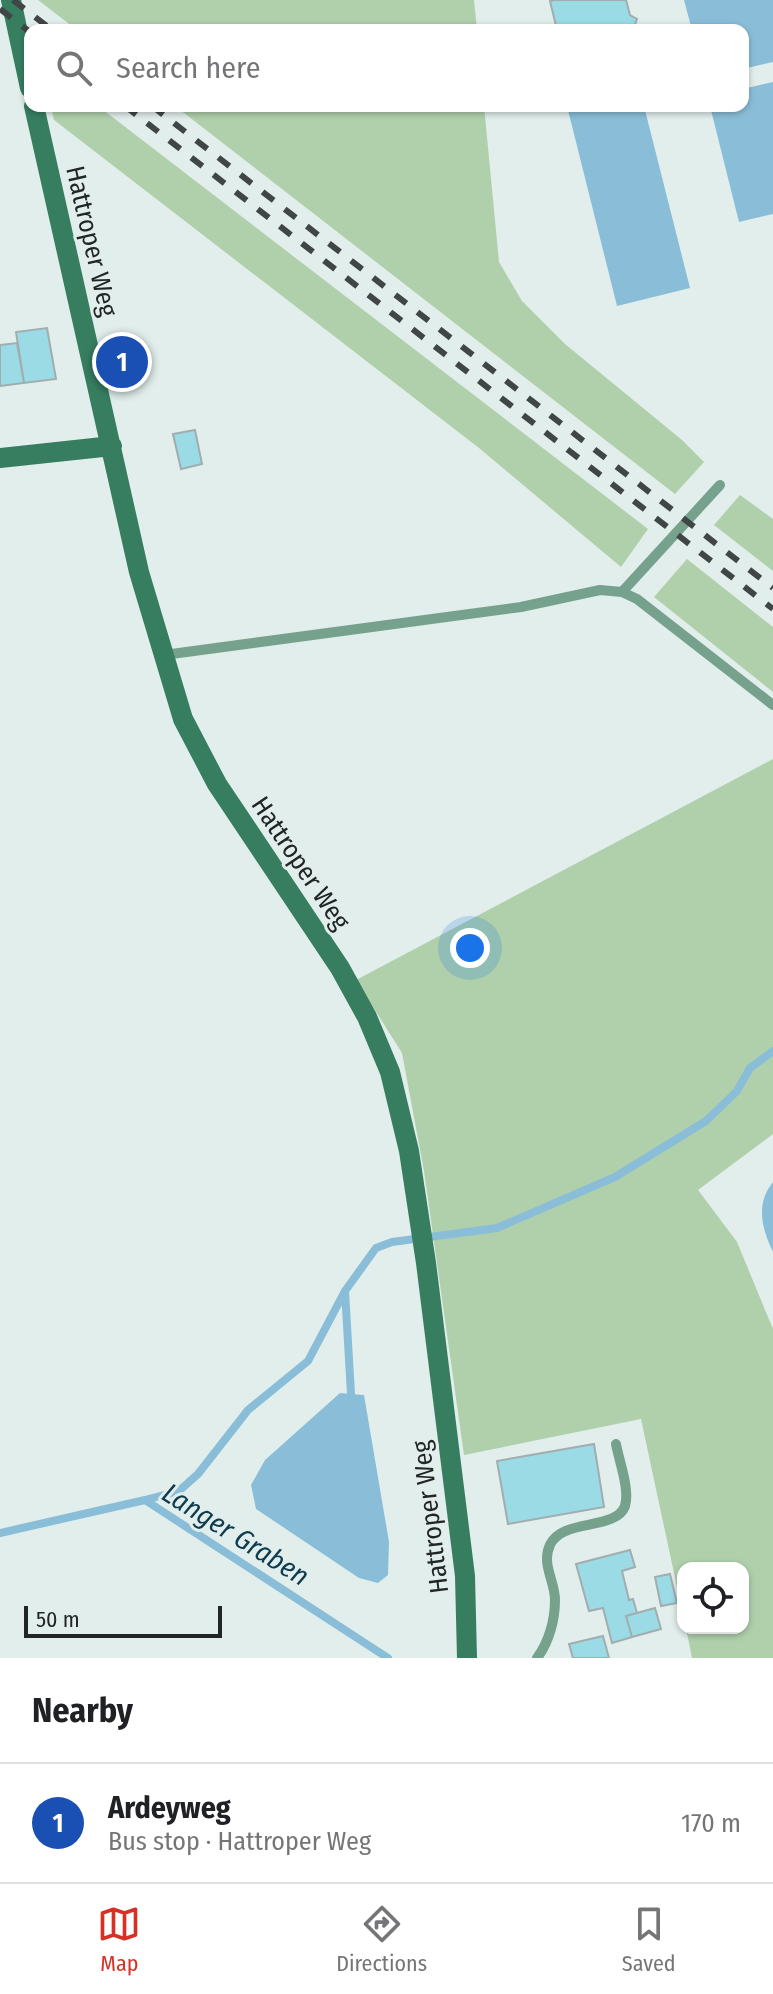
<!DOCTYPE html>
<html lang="en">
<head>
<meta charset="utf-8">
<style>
  body { margin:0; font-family:"Fira Sans Condensed",sans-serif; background:#f6f6f6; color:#202124 }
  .controls { position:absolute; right:24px; bottom:24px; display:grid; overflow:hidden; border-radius:16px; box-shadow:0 2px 6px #0004 }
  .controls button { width:72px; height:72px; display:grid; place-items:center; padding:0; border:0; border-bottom:2px solid #e0e0e0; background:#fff; color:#202124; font:40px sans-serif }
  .scale { position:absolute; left:24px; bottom:20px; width:198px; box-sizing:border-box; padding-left:8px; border:4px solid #212625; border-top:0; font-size:22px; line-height:28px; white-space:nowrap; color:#212625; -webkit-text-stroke:6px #e1eeec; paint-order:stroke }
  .you { position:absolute; left:470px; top:948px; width:28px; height:28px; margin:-20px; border:6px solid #fff; border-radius:50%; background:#1a73e8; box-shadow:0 0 0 12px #1a73e833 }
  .badge { display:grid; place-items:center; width:52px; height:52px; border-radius:50%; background:#d93025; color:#fff; font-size:26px; font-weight:700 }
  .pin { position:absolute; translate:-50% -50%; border:4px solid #fff; box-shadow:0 2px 8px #0006 }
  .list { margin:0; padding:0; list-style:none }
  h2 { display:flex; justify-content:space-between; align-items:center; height:104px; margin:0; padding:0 32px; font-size:34px }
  h2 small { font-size:26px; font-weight:400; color:#757577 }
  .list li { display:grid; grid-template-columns:52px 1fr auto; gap:24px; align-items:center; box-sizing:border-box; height:120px; padding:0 32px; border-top:2px solid #e0e0e0 }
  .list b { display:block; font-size:30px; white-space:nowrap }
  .list p { margin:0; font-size:26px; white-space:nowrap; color:#757577 }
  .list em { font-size:26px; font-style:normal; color:#757577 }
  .icon { flex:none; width:44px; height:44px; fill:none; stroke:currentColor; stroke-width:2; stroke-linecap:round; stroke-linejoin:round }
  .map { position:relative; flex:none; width:773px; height:1658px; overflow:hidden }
  .search { position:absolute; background:#fff; box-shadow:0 2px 6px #0004; left:24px; right:24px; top:24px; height:88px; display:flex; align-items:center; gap:20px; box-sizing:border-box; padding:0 28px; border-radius:16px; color:#757577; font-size:30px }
  .sheet { height:224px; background:#fff }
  nav { display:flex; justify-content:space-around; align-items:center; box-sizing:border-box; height:112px; border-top:2px solid #e0e0e0; background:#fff; font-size:22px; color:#757577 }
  nav a { display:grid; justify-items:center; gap:4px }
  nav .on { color:#d93025 }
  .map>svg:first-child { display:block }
  .green { fill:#b0d0ac }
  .water { fill:#8abed8 }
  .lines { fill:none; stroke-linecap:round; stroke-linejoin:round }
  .stream { stroke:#8abed8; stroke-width:8 }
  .building { fill:#9bdbe6; stroke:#a1adaf; stroke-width:2 }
  .lane { stroke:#76a28d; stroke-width:10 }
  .secondary { stroke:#377e61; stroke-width:20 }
  .rail { stroke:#404645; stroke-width:6; stroke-dasharray:14 14; stroke-linecap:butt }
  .labels { text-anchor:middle; stroke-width:6; stroke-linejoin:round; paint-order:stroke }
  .street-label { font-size:26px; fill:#212625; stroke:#e1eeec }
  .water-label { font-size:28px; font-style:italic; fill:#0e3b4e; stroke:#e1eeec }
</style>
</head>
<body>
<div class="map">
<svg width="773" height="1658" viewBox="0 0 773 1658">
  <rect width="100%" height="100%" fill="#e1eeec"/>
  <path class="green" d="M38,0h436l3,30h-400z
    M51,106h47l550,423 -27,38 -142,-119 -425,-328z
    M175,106h309l15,156 23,39 43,43 117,96 22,22 -29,32z
    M740,495l33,24v52l-59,-46z
    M687,559l86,68v65l-119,-95z
    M773,759v375l-75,56 39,52 36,87v329h-81l-6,-30h57v-60h-60v47l-42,-196 -177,36 -40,-284 -22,-118 -46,-73z"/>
  <path class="water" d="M684,0h89v62l-30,7v-39h-51z
    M773,82v132l-34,8 -29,-116h33v-17z
    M567,106h77l46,182 -73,18z
    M773,1182v70c-11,-23 -18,-48 0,-70z
    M340,1393l24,2 25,147 -1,33 -10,8 -19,-5 -103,-69 -5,-24 14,-25z"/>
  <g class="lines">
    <path class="stream" d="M345,1291l6,103
      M145,1500l34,-9 19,-17 50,-64 60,-49 37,-70 31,-43 16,-6 105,-14 118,-51 91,-56 31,-30 13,-23 23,-17
      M0,1533l145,-33 243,158"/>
  </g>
  <path class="building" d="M555,0h71l4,15 7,4 -4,11h-76l-7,-29z
    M47,328l9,51 -32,4 -8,-51z
    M17,343l7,40 -24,3v-41z
    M195,430l7,34 -21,5 -8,-35z
    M594,1444l10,63 -96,17 -11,-63z
    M630,1550l5,17 -13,4 7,29 4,-1 4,14 -11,3 6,21 -20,6 -9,-35 -14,3 -13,-47z
    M670,1574l7,29 -16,3 -6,-29z
    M655,1608l6,21 -29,8 -6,-21z
    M603,1636l6,22h-36l-4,-14z"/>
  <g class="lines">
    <path class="lane" d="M622,592l98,-107
      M164,655l357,-48 79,-17 22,2 15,7 136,106
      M537,1658c12,-16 18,-38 18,-58 0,-19 -14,-36 -5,-55 12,-27 66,-14 75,-39 5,-17 -6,-45 -9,-62"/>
    <path class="secondary" d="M11,0l19,88
      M34,106l105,466 44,147 34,65 123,184 27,49 23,55 19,79 17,112 39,313 2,82
      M0,458l112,-12"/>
    <path class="rail" d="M13,0l39,30
      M0,9l30,23
      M125,106l648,503
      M152,106l621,482"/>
  </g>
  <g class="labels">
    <g class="street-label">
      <text transform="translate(92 241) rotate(77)" y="9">Hattroper Weg</text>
      <text transform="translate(301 863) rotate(56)" y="9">Hattroper Weg</text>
      <text transform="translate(430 1517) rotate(-97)" y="9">Hattroper Weg</text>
    </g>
    <g class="water-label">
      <text transform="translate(236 1534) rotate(32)" y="10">Langer Graben</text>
    </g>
  </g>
</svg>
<div class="controls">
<button><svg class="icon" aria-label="locate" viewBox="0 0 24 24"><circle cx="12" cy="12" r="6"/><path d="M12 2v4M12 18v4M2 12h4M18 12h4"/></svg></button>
</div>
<div class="scale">50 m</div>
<div class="you"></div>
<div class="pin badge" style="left:122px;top:362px;background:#1a4fb4">1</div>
<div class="search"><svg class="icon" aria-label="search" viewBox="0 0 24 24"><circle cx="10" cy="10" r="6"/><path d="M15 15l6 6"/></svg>Search here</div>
</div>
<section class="sheet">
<h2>Nearby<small></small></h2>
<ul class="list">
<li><span class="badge" style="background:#1a4fb4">1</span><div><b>Ardeyweg</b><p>Bus stop · Hattroper Weg</p></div><em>170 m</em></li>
</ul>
</section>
<nav>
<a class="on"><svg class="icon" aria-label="map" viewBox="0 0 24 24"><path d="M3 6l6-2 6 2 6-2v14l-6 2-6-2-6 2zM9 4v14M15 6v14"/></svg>Map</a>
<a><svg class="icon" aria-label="directions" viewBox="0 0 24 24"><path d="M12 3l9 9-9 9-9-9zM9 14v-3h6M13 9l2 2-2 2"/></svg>Directions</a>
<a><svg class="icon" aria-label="saved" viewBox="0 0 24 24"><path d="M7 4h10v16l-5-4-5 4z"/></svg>Saved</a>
</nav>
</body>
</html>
